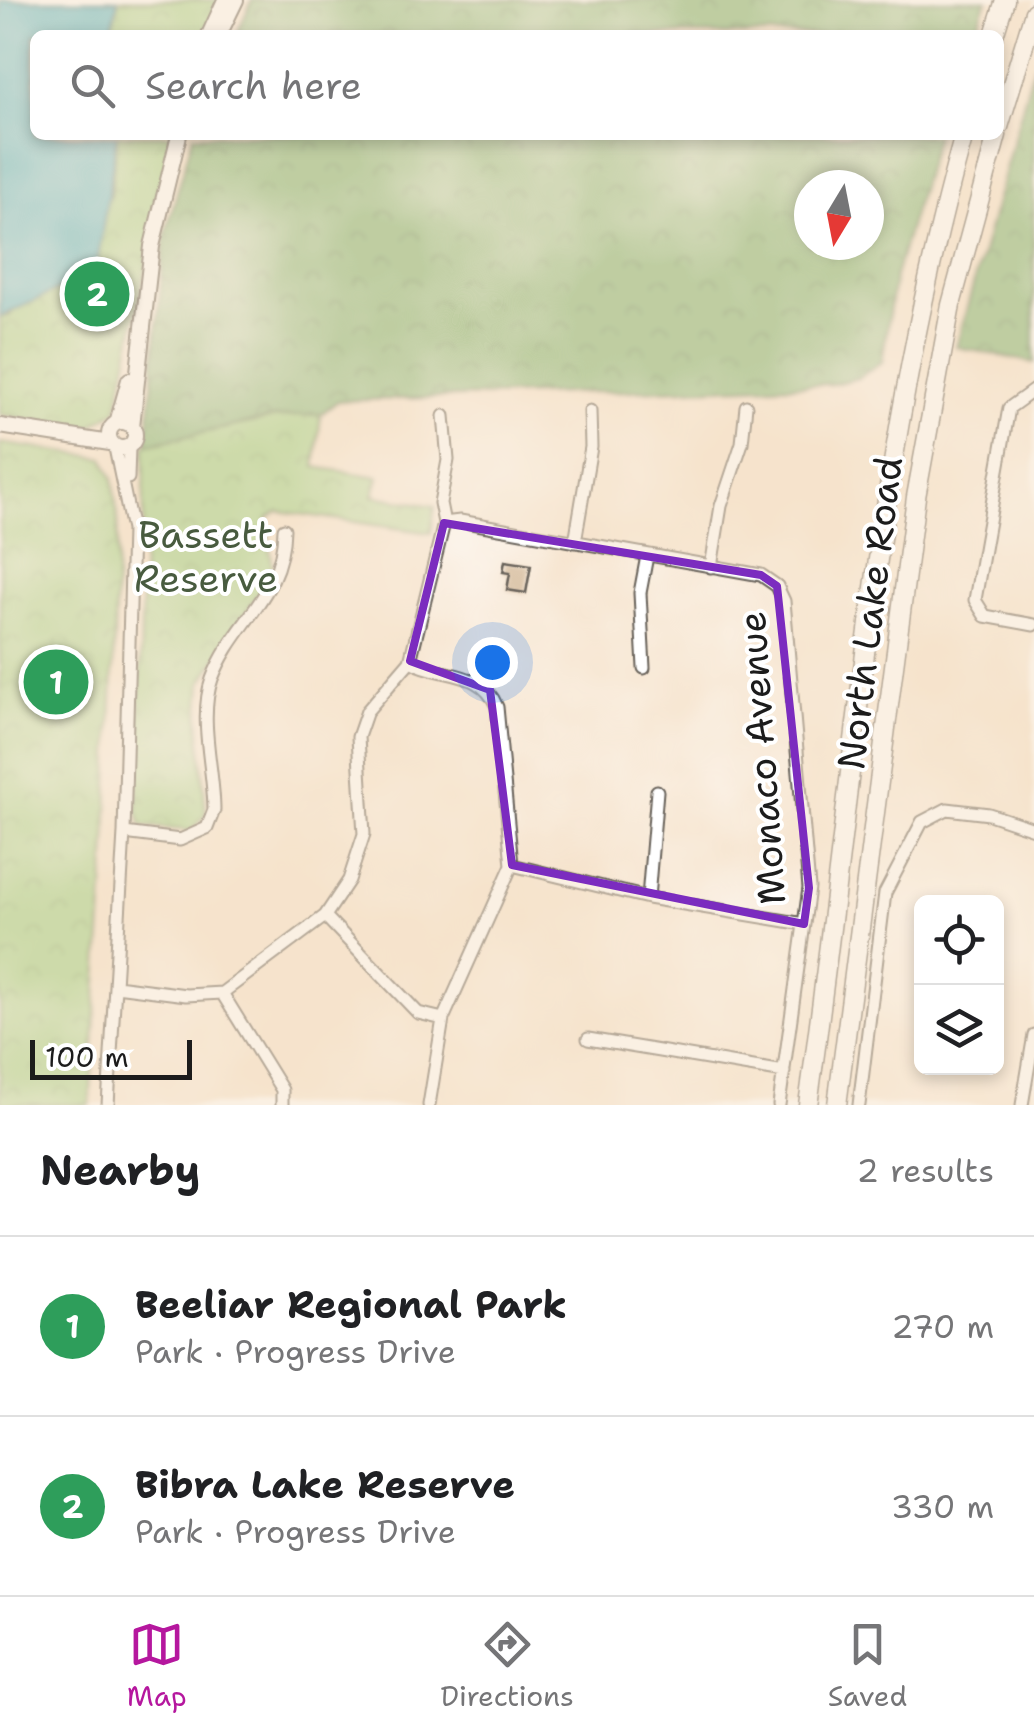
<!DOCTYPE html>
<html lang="en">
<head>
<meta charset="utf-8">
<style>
  body { margin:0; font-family:"Shantell Sans",sans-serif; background:#f2f2f2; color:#202124 }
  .controls { position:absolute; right:30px; bottom:30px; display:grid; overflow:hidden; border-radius:15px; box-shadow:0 5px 15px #0003 }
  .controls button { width:90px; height:90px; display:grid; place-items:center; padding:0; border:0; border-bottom:2px solid #e0e0e0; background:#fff; color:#202124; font:50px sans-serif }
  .compass { position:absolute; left:794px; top:170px; width:90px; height:90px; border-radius:50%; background:#fff; box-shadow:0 5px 15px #0003; rotate:190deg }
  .scale { position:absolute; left:30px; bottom:25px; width:162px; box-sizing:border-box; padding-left:10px; border:5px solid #1c1c1c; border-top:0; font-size:28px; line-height:35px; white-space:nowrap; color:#1c1c1c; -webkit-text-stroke:8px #fff; paint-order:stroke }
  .you { position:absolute; left:492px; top:662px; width:35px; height:35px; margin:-25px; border:8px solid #fff; border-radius:50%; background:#1a73e8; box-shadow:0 0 0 15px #1a73e833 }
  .badge { display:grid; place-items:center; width:65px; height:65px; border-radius:50%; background:#b5179e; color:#fff; font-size:32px; font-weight:700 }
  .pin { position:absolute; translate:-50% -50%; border:5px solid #fff; box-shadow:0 2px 10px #0006 }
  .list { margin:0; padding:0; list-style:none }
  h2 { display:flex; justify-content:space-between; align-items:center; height:130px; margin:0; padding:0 40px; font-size:42px }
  h2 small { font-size:32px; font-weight:400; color:#757577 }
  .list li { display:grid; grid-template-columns:65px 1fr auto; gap:30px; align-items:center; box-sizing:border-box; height:180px; padding:0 40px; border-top:2px solid #e0e0e0 }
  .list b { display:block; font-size:38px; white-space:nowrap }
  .list p { margin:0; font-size:32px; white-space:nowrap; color:#757577 }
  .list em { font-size:32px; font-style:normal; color:#757577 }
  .icon { flex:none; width:55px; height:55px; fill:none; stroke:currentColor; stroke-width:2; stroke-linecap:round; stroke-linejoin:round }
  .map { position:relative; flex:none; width:1034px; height:1105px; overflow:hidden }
  .search { position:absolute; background:#fff; box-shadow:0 5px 15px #0003; left:30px; right:30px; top:30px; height:110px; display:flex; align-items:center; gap:25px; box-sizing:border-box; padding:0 35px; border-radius:15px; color:#757577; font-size:38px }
  .sheet { height:490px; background:#fff }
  nav { display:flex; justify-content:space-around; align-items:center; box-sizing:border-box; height:140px; border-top:2px solid #e0e0e0; background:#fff; font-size:28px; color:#757577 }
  nav a { display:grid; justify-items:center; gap:5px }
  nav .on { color:#b5179e }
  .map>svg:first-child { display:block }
  .forest { fill:url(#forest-crowns); stroke:#4c6745; stroke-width:2.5; fill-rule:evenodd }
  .park { fill:url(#park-crowns); stroke:#5c764e; stroke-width:2.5 }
  .water { fill:#43afc1; stroke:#30666e; stroke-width:2.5 }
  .building { fill:#cfb08a }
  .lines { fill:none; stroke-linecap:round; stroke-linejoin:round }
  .minor-casing { stroke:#68625a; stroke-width:15 }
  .tertiary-casing { stroke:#68625a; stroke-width:18 }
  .primary-casing { stroke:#68625a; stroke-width:21 }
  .minor { stroke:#fff; stroke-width:11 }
  .tertiary { stroke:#fff; stroke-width:14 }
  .primary { stroke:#fff; stroke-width:18 }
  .marked { fill:none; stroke:#7b2cbf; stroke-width:8; stroke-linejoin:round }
  .labels { text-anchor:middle; stroke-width:8; stroke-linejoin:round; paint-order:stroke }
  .park-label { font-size:38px; fill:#485b3f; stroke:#fff }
  .street-label { font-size:38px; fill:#1c1c1c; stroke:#fff }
</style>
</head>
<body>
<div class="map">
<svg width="1034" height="1105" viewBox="0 0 1034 1105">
  <defs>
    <pattern id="forest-crowns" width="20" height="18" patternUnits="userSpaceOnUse" patternTransform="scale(2.5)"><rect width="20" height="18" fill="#7cb26e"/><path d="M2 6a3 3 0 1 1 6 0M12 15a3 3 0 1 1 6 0" fill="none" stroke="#65905a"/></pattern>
    <pattern id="park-crowns" width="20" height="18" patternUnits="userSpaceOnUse" patternTransform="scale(2.5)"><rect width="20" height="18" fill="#9bcf80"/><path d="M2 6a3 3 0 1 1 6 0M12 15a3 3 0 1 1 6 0" fill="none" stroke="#85b16e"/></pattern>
  </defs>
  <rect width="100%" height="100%" fill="#fff"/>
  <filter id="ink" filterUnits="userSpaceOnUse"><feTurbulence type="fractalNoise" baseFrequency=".01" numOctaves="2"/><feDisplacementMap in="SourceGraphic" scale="20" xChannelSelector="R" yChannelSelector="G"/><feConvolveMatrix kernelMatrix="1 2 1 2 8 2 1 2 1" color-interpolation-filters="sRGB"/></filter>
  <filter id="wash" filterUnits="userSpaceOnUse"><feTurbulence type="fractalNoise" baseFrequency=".0048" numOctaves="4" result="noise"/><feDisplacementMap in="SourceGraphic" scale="40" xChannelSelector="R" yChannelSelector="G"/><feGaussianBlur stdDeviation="2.25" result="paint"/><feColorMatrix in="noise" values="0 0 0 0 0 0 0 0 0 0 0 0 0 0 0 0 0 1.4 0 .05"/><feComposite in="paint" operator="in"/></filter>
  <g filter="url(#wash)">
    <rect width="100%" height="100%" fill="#f6e3cc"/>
    <path class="forest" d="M252,0h735l-13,35h-738z
      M1034,64v299l-78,-16z
      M193,135h743l-42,145 -12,82 -24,16 -25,6 -495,17 -17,13 -48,4 -126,26 18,-209zM809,185h60v60h-60z"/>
    <path class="park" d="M118,0h114l-21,35h-100z
      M117,135h56l-56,275 -31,19 -86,-14v-98l9,-1 101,-120z
      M321,414l-6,53 64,10 -6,19 62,10 -4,27 -153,-22 -11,8 6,52 -71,111 -3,37 7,96 -15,16 -49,-5 -5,-16 8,-365 128,-27z
      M0,443l104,15 9,20 5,44 -11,321 -17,262h-90z"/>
    <path class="water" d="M0,0h118l-7,35h-76v100h82l-21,137 -96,45z"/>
    <g id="blocks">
      <path class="building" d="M505,561l26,4 -5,28 -19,-3 3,-17 -7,-1z"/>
    </g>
  </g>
  <g filter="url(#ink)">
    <use href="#blocks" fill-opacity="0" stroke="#68625a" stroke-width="2.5"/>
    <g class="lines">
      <defs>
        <path id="minor" d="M1034,390l-25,18 -34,192 10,16 49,9
          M444,416l4,44 -8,43 4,20
          M128,478l1,-31
          M575,542l16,-95 -1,-36
          M711,567l10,-61 21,-63 4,-37
          M410,661c33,18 71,7 87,46l15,158 -69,154 -14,86
          M644,668l-4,-75 7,-37
          M124,833l56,7 27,-12 7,-18c0,-40 -16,-92 -2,-131 22,-58 71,-82 72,-150
          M512,865l136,33 156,26
          M648,898l9,-107
          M325,916l93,97 25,6
          M116,986l70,9 36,-2 103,-77 24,-36 15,-46 -6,-97 9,-26 43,-50 34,-138 16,-2 301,54 16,11 7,15 25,287 -30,217
          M222,993l60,97v15
          M588,1039l196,33
          M108,1105l16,-272 8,-303 -17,-82
          M859,1105l26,-212 37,-71 25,-13 42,5 45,15
          M1022,1105l12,-70"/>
        <path id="tertiary" d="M209,35l16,-35
          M219,35l17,-35
          M109 435a13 13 0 1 1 26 0a13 13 0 1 1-26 0Z
          M117,423l12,-43
          M0,426l110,17
          M132,426l20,-180 27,-111"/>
        <path id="primary" d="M994,35l11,-35
          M999,127l35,-115
          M808,1105c46,-325 67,-653 156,-970
          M837,1105l79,-608 35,-192 46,-170"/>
      </defs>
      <use href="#minor" class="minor-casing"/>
      <use href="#tertiary" class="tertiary-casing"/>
      <use href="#primary" class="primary-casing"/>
      <use href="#minor" class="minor"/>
      <use href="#tertiary" class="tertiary"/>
      <use href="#primary" class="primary"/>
    </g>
  </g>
  <path d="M0 0H1034V1105H0ZM444,523l317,52 16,11 32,302 -5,36 -292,-59 -22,-175 -80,-29z" fill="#f6e3cc" fill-opacity=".55" fill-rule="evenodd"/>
  <path class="marked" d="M444,523l317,52 16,11 32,302 -5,36 -292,-59 -22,-175 -80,-29z"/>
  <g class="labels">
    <g class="park-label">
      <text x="206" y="548">Bassett<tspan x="206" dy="44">Reserve</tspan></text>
    </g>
    <g class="street-label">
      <text transform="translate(870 613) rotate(-83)" y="13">North Lake Road</text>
      <text transform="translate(762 758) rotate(-94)" y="13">Monaco Avenue</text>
    </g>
  </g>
</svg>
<div class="controls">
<button><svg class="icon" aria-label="locate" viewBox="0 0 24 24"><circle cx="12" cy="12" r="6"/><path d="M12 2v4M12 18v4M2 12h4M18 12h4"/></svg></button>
<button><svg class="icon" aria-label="layers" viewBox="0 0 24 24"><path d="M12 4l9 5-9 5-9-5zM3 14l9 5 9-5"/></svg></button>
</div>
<svg class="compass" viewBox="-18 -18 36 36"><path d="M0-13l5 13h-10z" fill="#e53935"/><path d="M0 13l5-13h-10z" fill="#757577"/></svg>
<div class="scale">100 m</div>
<div class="you"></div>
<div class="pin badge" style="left:56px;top:682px;background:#2e9e5b">1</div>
<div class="pin badge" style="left:97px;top:294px;background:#2e9e5b">2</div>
<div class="search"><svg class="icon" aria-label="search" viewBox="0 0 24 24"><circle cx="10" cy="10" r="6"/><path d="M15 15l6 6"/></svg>Search here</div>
</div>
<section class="sheet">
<h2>Nearby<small>2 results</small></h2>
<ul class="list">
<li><span class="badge" style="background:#2e9e5b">1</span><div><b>Beeliar Regional Park</b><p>Park · Progress Drive</p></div><em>270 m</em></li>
<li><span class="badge" style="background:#2e9e5b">2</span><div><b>Bibra Lake Reserve</b><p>Park · Progress Drive</p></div><em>330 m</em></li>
</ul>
</section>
<nav>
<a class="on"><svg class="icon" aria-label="map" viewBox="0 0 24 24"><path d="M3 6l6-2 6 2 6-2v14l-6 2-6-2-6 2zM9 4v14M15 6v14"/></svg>Map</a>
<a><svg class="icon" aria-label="directions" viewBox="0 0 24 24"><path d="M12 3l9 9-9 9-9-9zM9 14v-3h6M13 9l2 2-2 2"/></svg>Directions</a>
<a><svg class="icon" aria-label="saved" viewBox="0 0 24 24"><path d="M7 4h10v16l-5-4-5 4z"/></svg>Saved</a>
</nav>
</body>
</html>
